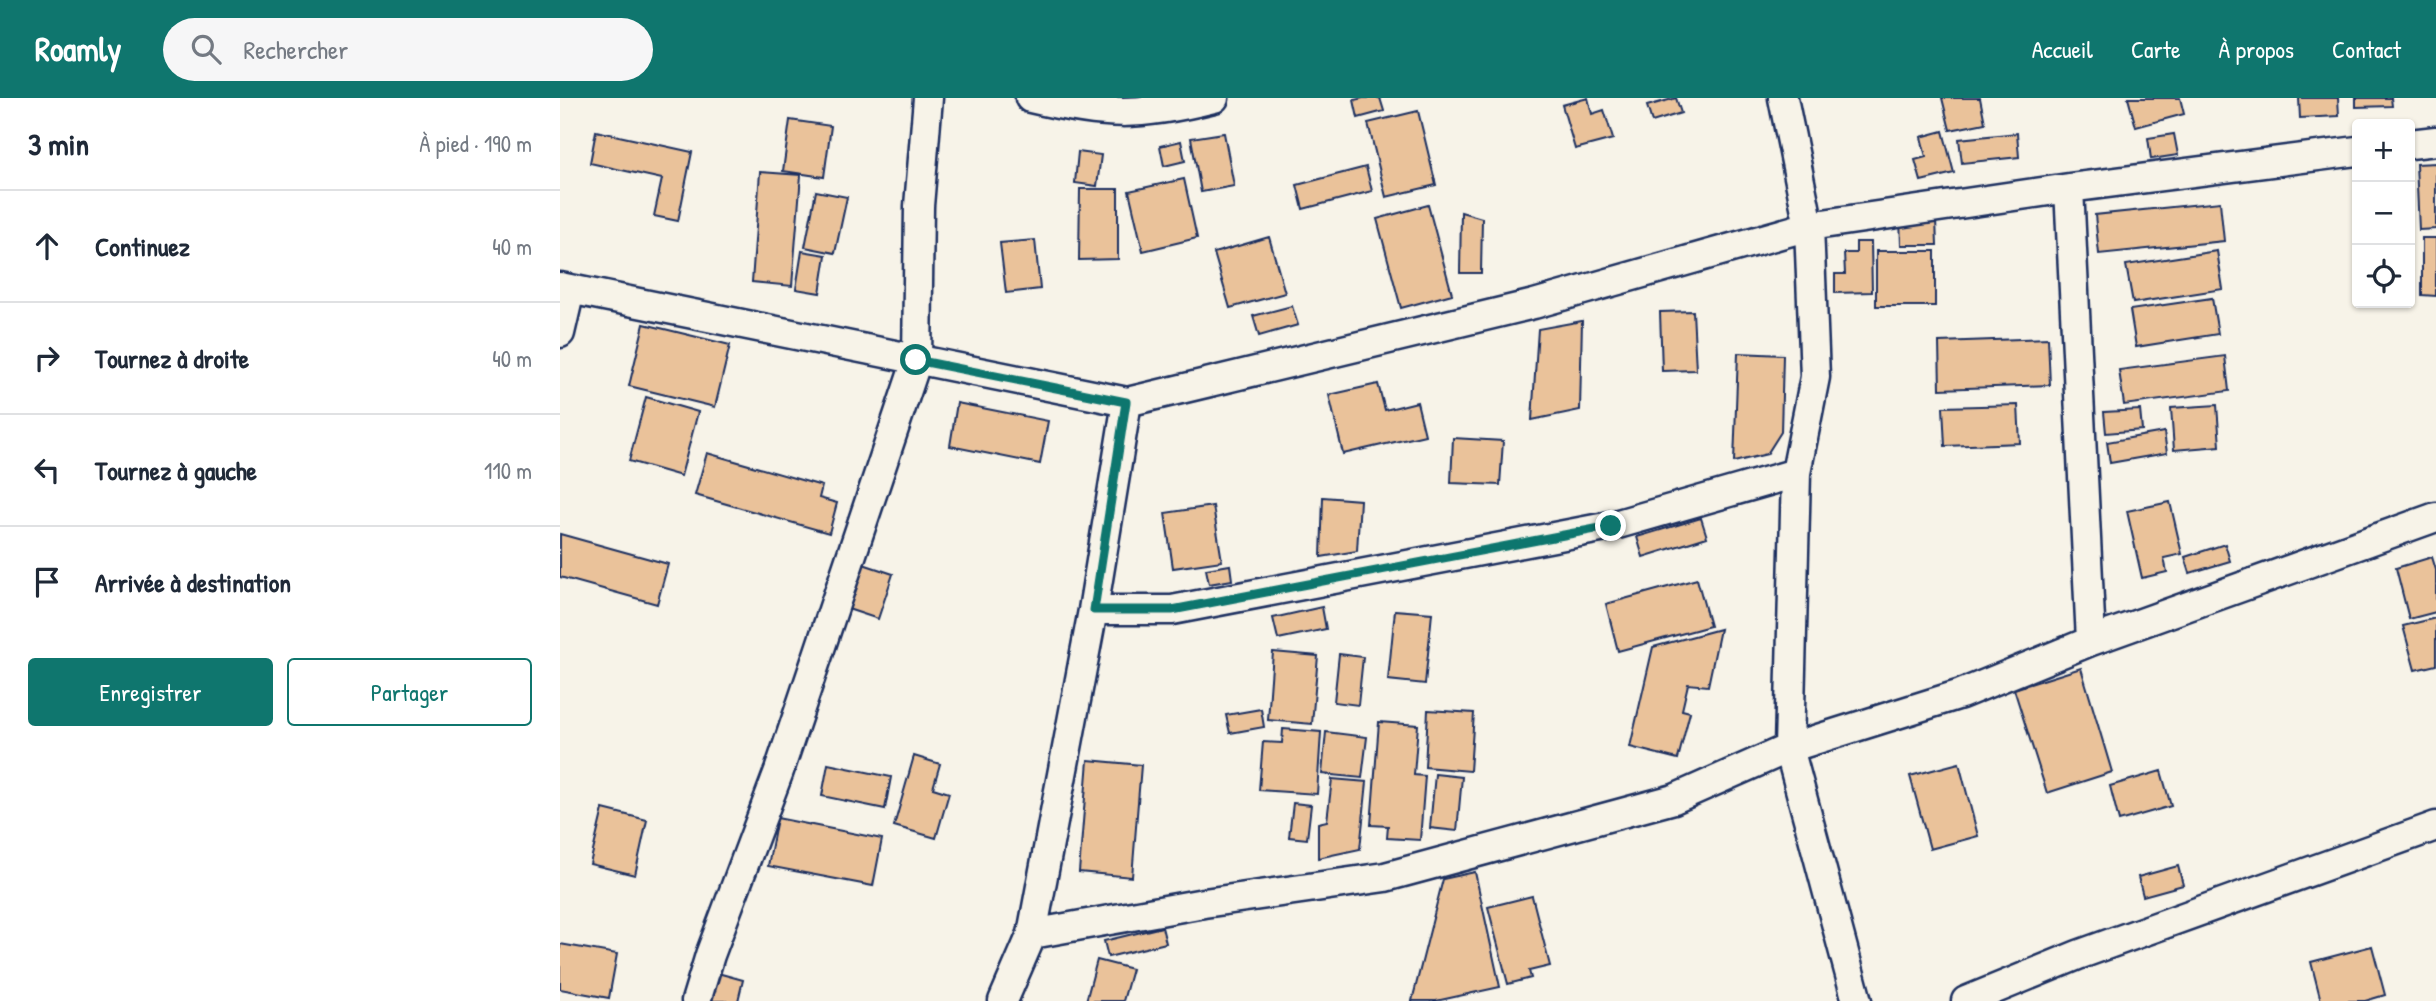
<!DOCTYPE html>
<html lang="fr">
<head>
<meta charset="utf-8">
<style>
  body { margin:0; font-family:"Patrick Hand",sans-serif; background:#f6f6f7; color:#1f2937 }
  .controls { position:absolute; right:21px; top:21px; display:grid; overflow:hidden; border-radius:7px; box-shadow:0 2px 5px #0004 }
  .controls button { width:63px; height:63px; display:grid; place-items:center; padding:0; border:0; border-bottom:2px solid #e0e1e3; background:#fff; color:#1f2937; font:35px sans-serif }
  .stop { position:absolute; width:21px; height:21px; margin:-16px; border:5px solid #0f766e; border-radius:50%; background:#fff }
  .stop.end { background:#0f766e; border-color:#fff; box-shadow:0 2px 7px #0008 }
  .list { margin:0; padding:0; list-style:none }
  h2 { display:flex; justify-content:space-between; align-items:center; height:91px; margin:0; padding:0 28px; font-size:30px }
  h2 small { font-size:23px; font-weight:400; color:#747a83 }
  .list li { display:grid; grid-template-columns:46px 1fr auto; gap:21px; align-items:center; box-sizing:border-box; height:112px; padding:0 28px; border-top:2px solid #e0e1e3 }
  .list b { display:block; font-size:26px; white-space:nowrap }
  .list em { font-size:23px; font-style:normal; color:#747a83 }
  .actions { display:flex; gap:14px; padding:21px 28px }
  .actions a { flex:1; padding:16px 0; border:2px solid #0f766e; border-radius:7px; text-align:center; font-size:24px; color:#0f766e }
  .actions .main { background:#0f766e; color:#fff }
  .icon { flex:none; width:38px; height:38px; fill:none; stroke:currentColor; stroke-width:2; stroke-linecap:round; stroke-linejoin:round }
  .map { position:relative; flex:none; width:1876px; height:903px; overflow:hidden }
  header { display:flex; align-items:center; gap:42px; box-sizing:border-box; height:98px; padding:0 35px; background:#0f766e; color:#fff }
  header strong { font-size:33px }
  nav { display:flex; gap:38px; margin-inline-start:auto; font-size:24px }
  .search { width:490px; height:63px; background:#f6f6f7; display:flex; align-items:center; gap:18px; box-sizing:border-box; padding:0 24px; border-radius:38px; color:#747a83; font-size:26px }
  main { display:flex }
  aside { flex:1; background:#fff }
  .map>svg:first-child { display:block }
  .building { fill:#eac29a; stroke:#1b2f5e; stroke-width:2 }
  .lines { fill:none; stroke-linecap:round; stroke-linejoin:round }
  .street-casing { stroke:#1b2f5e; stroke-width:33 }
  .street { stroke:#f7f3e8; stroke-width:28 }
  .route { stroke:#0f766e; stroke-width:9 }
</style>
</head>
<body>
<header>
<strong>Roamly</strong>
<div class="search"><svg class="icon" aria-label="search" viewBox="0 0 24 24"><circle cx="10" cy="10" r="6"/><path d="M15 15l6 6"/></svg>Rechercher</div>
<nav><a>Accueil</a><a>Carte</a><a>À propos</a><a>Contact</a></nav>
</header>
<main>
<aside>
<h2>3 min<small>À pied · 190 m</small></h2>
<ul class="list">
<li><svg class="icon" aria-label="ahead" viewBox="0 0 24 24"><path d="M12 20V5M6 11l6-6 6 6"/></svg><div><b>Continuez</b></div><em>40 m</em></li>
<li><svg class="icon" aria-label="right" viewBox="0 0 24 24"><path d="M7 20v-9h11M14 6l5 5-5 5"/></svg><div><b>Tournez à droite</b></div><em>40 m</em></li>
<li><svg class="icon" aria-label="left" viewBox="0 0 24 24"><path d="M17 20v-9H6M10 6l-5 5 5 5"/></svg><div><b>Tournez à gauche</b></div><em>110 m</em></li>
<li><svg class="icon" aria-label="arrive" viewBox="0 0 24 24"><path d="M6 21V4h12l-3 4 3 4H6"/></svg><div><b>Arrivée à destination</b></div></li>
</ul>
<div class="actions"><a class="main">Enregistrer</a><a>Partager</a></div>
</aside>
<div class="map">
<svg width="1876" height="903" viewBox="0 0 1876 903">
  <rect width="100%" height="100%" fill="#f7f3e8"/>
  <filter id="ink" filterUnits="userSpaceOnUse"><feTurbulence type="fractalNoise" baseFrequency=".0143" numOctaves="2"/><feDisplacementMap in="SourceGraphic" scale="14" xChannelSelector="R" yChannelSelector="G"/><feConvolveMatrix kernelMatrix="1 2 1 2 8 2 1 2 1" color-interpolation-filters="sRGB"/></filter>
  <g filter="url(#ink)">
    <path class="building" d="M803,0h17l4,13 -26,7 -4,-18z
      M1028,0l4,16 12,-4 9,29 -38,10 -13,-44z
      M1116,0l5,15 -29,9 -5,-16z
      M1382,0h38l5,25 -35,7z
      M1568,0h52l4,16 -48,13z
      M1739,0h39l1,18 -39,2z
      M1796,0h35l1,8 -36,1z
      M858,13l18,74 -50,12 -18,-74z
      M230,22l41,6 -7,51 -41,-6z
      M36,33l96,21 -14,69 -24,-5 8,-37 -72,-16z
      M1383,33l11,42 -33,8 -6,-21 11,-3 -5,-20z
      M664,35l10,53 -33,6 -10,-54z
      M1457,35l2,24 -57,6 -3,-24z
      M1614,36l4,21 -27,4 -3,-21z
      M621,43l4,20 -21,5 -4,-20z
      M518,54l23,3 -4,31 -22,-3z
      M1876,65v66l-17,1 -3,-66z
      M806,69l6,24 -69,18 -6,-24z
      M200,74l41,3 -9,111 -40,-4z
      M624,81l13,59 -54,13 -14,-60z
      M520,91h38v70l-39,1z
      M256,93l31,6 -12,56 -30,-6z
      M1660,104l4,39 -125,13 -4,-39z
      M868,107l24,89 -51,14 -24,-89z
      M901,114l21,6 -1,55h-21z
      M1340,121h36l1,26h-36z
      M709,139l16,56 -55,15 -16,-55z
      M1862,140h14v58l-14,-1z
      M475,142l5,49 -34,4 -6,-50z
      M1296,144h15l1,50 -37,1v-19h10l-1,-21h12z
      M242,153l24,4 -6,38 -24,-4z
      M1316,153h59v55h-59z
      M1657,153l6,38 -90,14 -7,-38z
      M1652,200l6,36 -82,13 -6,-37z
      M732,208l6,19 -39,11 -6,-20z
      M1133,213l3,59 -34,1 -2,-59z
      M1022,223l-2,89 -48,10 6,-91z
      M84,226l86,21 -15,62 -86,-21z
      M1488,240l2,47 -110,4 -1,-47z
      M1178,255l45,2 -2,77 -14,22 -33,8z
      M1665,258l4,35 -105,14 -5,-35z
      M818,286l7,26 32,-8 8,33 -82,19 -14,-59z
      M86,299l52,15 -17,64 -52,-15z
      M397,305l91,18 -8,43 -90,-18z
      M1458,307l2,38 -75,3 -2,-39z
      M1657,307l3,41 -46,4 -3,-42z
      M1580,312l2,20 -36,3 -2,-21z
      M1604,334l3,21 -57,10 -3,-21z
      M893,340l50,3 -3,44 -49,-2z
      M147,355l115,33 -3,12 18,5 -8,30 -134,-38z
      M763,399l37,3 -3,51 -36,6z
      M1610,404l12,52 -18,4 3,14 -25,6 -15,-67z
      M653,408l9,55 -49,7 -8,-55z
      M1141,420l6,19 -64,20 -6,-20z
      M0,436l108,30 -11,40 -97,-27z
      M1665,446l5,17 -40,12 -5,-16z
      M1872,459l4,13v42l-27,7 -13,-51z
      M303,466l30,10 -15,45 -30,-10z
      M670,467l2,15 -23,4 -3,-15z
      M1137,481l13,47 -92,25 -12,-47z
      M762,509l4,22 -48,10 -5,-21z
      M835,512l37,3 -7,71 -37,-4z
      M1876,520v47l-21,5 -12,-44z
      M1160,531l-12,57 -20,-2 -6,26 8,2 -12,47 -48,-12 23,-100z
      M713,554l45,4 -6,68 -44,-4z
      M779,556l24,3 -5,48 -24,-3z
      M1521,570l31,104 -65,21 -33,-104z
      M701,611l3,18 -34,6 -4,-18z
      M868,612l46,3 -4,58 -45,-4z
      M819,624l39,3 -4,50 11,1 -5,64 -33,-2 1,-12 -17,-1z
      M723,631l38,3 -4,62 -58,-4 4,-48 19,1z
      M766,634l41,5 -5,41 -40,-4z
      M354,658l26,8 -7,24 16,5 -13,45 -42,-12z
      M528,662l53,5 -9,112 -53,-5z
      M1399,665l19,73 -48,13 -20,-73z
      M268,666l63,13 -6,32 -63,-13z
      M1601,673l10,35 -52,15 -9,-35z
      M875,676l27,3 -5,54 -27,-3z
      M772,681l35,3 -7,67 -42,9v-35l9,-2z
      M733,705l18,2 -4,34 -18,-2z
      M43,711l44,11 -12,55 -45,-11z
      M217,720l105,21 -9,47 -105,-20z
      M1618,768l5,19 -40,11 -5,-19z
      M915,774l25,115 -64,14h-24l31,-122z
      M972,798l18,70 -21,5 2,7 -23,6 -20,-77z
      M602,829l4,16 -58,14 -4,-16z
      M0,846l57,10 -8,44 -49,-9z
      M1812,848l13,49 -20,6h-44l-10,-39z
      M537,862l35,9 -9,32h-37z
      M154,874l29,8 -5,21h-31z"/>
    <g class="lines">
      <defs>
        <path id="street" d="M470,0c76,18 108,19 184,0
          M1223,0l26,128 6,151 -19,96 -7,275 68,253
          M1850,46l26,-3
          M1509,90l22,453
          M0,189l567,115 407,-98 275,-78 260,-38 288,-37
          M0,235l10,-43
          M533,512h79l439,-84 185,-53
          M472,836l172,-31 181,-26 289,-78 115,-51 172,-54 130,-53 345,-124
          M136,903l14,-46 69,-184 138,-411 2,-154 9,-108
          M443,903l29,-67 61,-324 34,-208
          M1406,903l112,-46 358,-129"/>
      </defs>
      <use href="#street" class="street-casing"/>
      <use href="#street" class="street"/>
    </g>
  </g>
  <g class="lines" filter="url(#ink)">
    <path class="route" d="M356,262l210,42 -32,208h78l439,-84"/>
  </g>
</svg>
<div class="controls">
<button>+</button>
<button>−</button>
<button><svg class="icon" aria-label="locate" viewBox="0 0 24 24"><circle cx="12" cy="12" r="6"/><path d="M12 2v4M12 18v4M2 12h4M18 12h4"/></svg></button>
</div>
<div class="stop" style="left:356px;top:262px"></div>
<div class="stop end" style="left:1051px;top:428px"></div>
</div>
</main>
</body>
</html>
